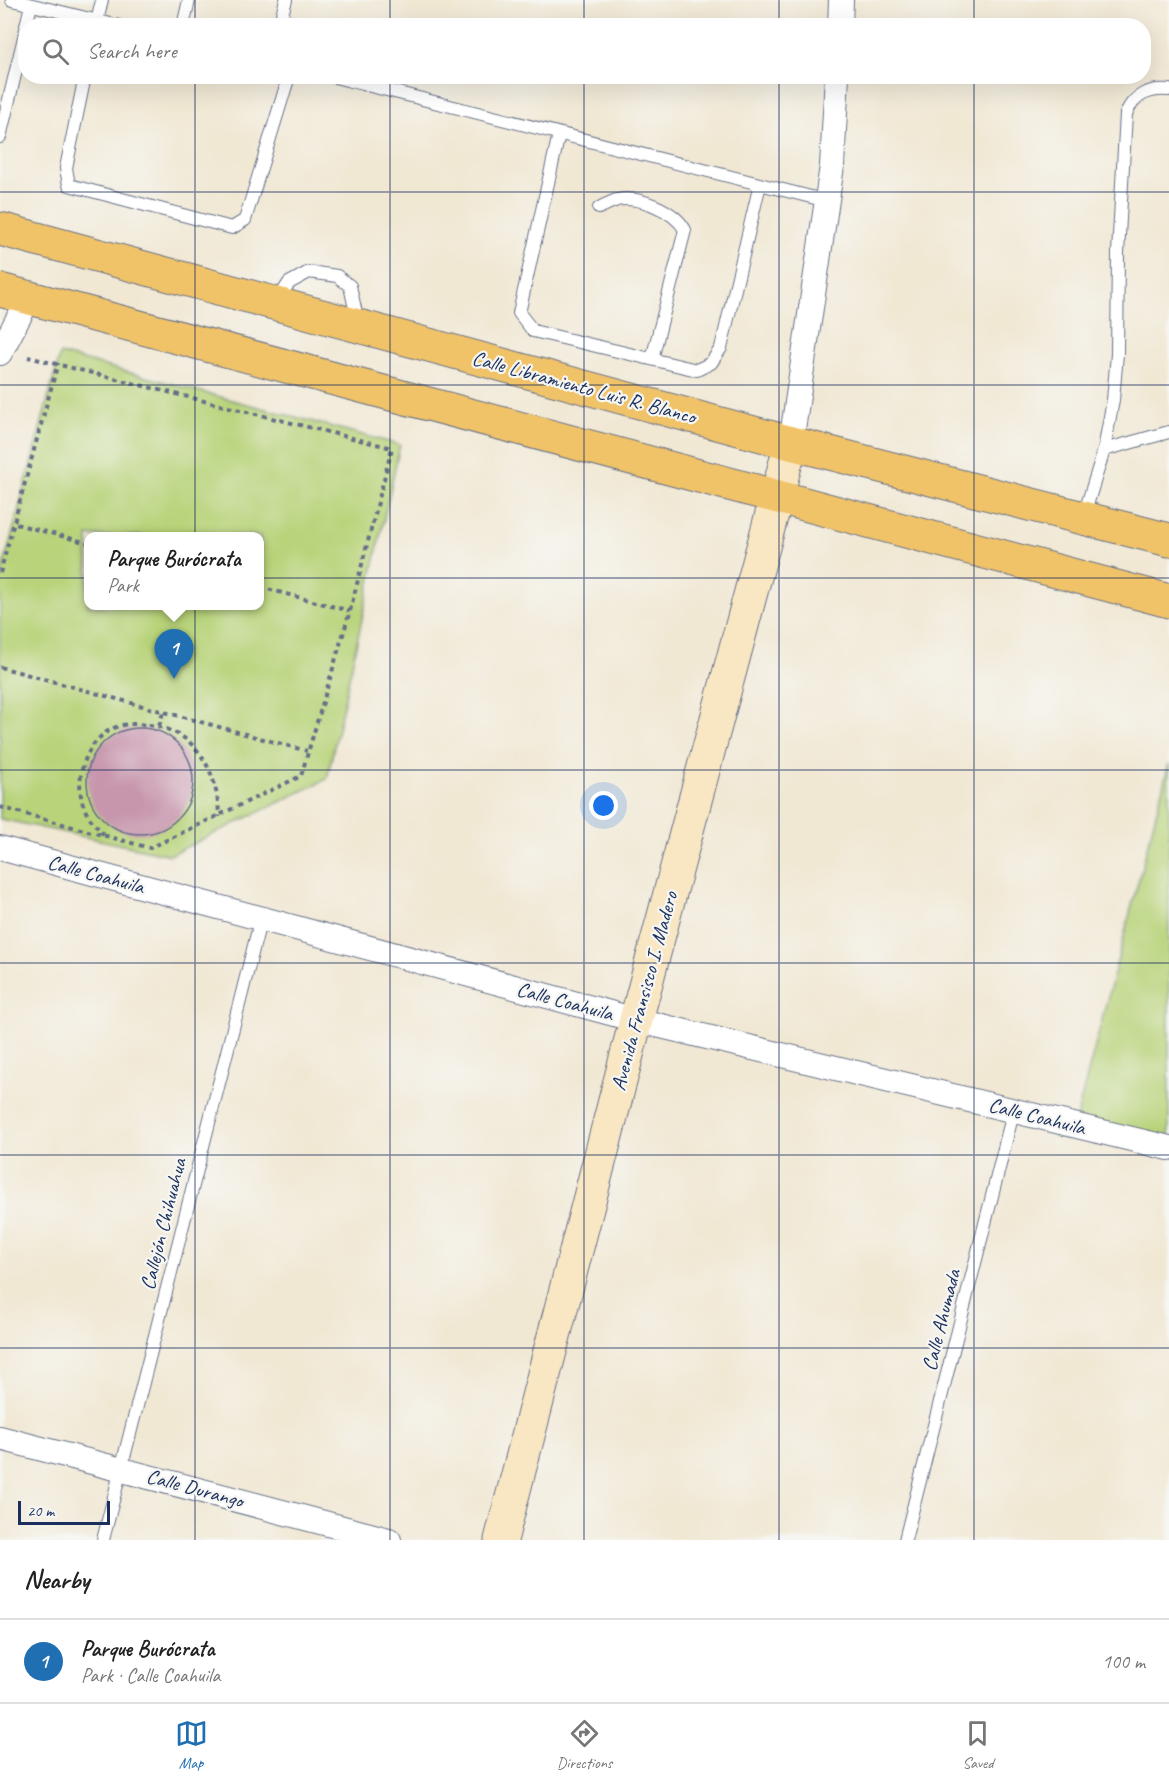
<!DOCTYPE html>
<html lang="en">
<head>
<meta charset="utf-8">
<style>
  body { margin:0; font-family:Caveat,sans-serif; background:#f2f2f2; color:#222 }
  .scale { position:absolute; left:18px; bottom:15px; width:92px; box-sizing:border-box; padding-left:6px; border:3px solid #1b2f5e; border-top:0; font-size:16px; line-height:21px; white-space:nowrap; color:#1b2f5e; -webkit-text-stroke:4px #f6f6f2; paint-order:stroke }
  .you { position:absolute; left:604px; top:806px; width:21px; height:21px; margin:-15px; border:4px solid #fff; border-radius:50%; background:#1a73e8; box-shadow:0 0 0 9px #1a73e833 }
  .badge { display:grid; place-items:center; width:39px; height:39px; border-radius:50%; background:#1f6fb2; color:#fff; font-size:20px; font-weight:700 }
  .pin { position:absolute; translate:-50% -50px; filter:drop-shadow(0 2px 3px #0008) }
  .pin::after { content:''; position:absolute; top:32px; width:21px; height:18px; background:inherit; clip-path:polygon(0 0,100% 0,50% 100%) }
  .popup { position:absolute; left:84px; top:532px; width:180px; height:78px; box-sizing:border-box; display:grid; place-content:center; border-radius:12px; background:#fff; filter:drop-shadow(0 2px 4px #0005); font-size:20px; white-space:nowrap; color:#767676 }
  .popup b { font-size:22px; color:#222 }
  .popup::after { content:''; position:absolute; left:50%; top:100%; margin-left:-12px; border:12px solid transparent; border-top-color:#fff }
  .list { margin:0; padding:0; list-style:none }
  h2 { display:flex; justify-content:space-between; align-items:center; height:78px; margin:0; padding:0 24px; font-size:26px }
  h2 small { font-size:20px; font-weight:400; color:#767676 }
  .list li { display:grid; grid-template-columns:39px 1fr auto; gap:18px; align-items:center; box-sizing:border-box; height:84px; padding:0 24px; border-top:2px solid #e0e0e0 }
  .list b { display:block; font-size:22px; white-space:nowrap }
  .list p { margin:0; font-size:20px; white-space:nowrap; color:#767676 }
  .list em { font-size:20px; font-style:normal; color:#767676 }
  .icon { flex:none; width:33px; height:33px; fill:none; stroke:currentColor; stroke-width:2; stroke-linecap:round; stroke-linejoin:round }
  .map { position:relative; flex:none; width:1169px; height:1540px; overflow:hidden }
  .search { position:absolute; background:#fff; box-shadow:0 6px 24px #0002; left:18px; right:18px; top:18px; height:66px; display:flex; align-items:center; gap:15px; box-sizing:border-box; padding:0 21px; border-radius:24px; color:#767676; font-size:22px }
  .sheet { height:162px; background:#fff }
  nav { display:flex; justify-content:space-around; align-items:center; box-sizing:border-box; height:84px; border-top:2px solid #e0e0e0; background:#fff; font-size:16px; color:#767676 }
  nav a { display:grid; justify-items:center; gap:3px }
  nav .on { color:#1f6fb2 }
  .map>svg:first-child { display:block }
  .green { fill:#b8d379; stroke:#6a816c; stroke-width:1.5; fill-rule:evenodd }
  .building { fill:#c796ad }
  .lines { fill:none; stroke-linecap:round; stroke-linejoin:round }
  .lane-casing { stroke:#667087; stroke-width:14 }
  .street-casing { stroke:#667087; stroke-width:26 }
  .secondary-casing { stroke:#667087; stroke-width:35 }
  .primary-casing { stroke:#667087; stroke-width:35 }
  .path { stroke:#667087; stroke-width:4; stroke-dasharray:4.5 4.5; stroke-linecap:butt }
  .lane { stroke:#fff; stroke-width:12 }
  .street { stroke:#fff; stroke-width:24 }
  .secondary { stroke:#f9e7c3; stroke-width:33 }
  .primary { stroke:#f1c369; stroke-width:33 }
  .grid { fill:none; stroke:#1b2f5e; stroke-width:1.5; stroke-opacity:0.55 }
  .labels { text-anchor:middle; stroke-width:4.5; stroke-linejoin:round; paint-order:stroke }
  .street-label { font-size:21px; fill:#1b2f5e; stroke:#f6f6f2 }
</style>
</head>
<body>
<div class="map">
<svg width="1169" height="1540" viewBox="0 0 1169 1540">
  <rect width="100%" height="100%" fill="#f6f6f2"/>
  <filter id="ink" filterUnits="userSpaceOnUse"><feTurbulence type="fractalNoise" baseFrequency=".0167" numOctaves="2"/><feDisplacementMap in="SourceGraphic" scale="12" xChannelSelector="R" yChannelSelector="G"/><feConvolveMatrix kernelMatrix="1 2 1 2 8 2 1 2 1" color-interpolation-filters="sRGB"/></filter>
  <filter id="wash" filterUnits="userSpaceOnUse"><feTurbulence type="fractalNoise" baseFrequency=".008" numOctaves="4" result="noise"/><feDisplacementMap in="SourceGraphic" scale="24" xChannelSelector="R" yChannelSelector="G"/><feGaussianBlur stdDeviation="1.35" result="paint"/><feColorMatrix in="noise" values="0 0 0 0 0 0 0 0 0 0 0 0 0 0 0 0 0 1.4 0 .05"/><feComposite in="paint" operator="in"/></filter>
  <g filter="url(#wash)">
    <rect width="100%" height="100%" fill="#f1e8d4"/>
    <path class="green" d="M60,354l340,91 -73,334 -157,76 -170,-36v-240zM88,536h172v70h-172z
      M1169,764v379l-93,-24z"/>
    <g id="blocks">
      <path class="building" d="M87 781a53 53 0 1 1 106 0a53 53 0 1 1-106 0Z"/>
    </g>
  </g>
  <g filter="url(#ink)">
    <use href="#blocks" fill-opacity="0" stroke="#667087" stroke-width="1.5"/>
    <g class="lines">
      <defs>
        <path id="lane" d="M12,0l107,26
          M26,26l5,-21
          M96,26l6,-26
          M183,26l6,-26
          M279,26l7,-26
          M85,76l-19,92 3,17 163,43 13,-8 44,-144
          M331,76l496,125
          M559,134l-40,179 14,18 164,39 14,-7 10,-15 39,-164
          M0,137l26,-108
          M599,208c6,-3 12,-6 18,-8 22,-5 58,11 68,30l-33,129
          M277,301l12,-18 20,-11 28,4 13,10 8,36
          M1104,450l65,-18
          M1083,518l21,-68 9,-50 4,-46 1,-101 8,-139c7,-19 24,-26 43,-24
          M103,1540l158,-622
          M905,1540l109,-431"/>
        <path id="street" d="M840,26l1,-26
          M0,353l29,-55
          M791,443l41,-277 5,-90
          M0,848l636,172 533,128
          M0,1438l389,102"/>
        <path id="secondary" d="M501,1540l135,-520 155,-577"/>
        <path id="primary" d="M0,229l791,214 378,97
          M0,290l1169,311"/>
      </defs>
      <use href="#lane" class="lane-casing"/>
      <use href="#street" class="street-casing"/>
      <use href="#secondary" class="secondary-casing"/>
      <use href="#primary" class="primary-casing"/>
      <path class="path" d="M16,524l72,19
        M0,573l58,-210
        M260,587l90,24
        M0,667l307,84
        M159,726l4,-14
        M0,807l150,41 151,-72 49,-165 42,-163 -364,-91
        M104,835c-5,-6 -11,-12 -15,-18 -19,-29 -6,-77 27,-90 10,-4 22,-3 32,-2 49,5 70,47 71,92"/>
      <use href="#lane" class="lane"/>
      <use href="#street" class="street"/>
      <use href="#secondary" class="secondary"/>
      <use href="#primary" class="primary"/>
    </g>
  </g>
  <path class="grid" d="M195,0v26M390,0v26M584,0v26M779,0v26M974,0v26M195,76v1464M390,76v1464M584,76v1464M779,76v1464M974,76v1464M0,192h1169M0,385h1169M0,578h1169M0,770h1169M0,963h1169M0,1155h1169M0,1348h1169"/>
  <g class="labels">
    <g class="street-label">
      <text transform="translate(584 387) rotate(15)" y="7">Calle Libramiento Luis R. Blanco</text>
      <text transform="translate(96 874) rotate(15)" y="7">Calle Coahuila</text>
      <text transform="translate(644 991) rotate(-75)" y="7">Avenida Fransisco I. Madero</text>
      <text transform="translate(565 1001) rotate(15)" y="7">Calle Coahuila</text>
      <text transform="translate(1037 1116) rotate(14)" y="7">Calle Coahuila</text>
      <text transform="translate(163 1224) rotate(-76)" y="7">Callejón Chihuahua</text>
      <text transform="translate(941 1320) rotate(-76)" y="7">Calle Ahumada</text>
      <text transform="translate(195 1488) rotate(15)" y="7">Calle Durango</text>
    </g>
  </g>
</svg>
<div class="scale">20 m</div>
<div class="you"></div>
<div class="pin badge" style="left:174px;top:679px">1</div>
<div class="popup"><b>Parque Burócrata</b>Park</div>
<div class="search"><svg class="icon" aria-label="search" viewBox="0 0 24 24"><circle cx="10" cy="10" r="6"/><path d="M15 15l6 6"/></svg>Search here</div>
</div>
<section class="sheet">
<h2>Nearby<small></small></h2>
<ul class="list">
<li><span class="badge">1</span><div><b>Parque Burócrata</b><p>Park · Calle Coahuila</p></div><em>100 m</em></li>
</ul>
</section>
<nav>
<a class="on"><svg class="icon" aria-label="map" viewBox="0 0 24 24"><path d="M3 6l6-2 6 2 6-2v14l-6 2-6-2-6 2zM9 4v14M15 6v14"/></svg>Map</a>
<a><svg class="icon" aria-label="directions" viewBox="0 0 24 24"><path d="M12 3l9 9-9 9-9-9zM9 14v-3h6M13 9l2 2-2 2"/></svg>Directions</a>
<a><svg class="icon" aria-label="saved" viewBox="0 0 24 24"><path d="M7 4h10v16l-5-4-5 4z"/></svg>Saved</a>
</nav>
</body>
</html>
